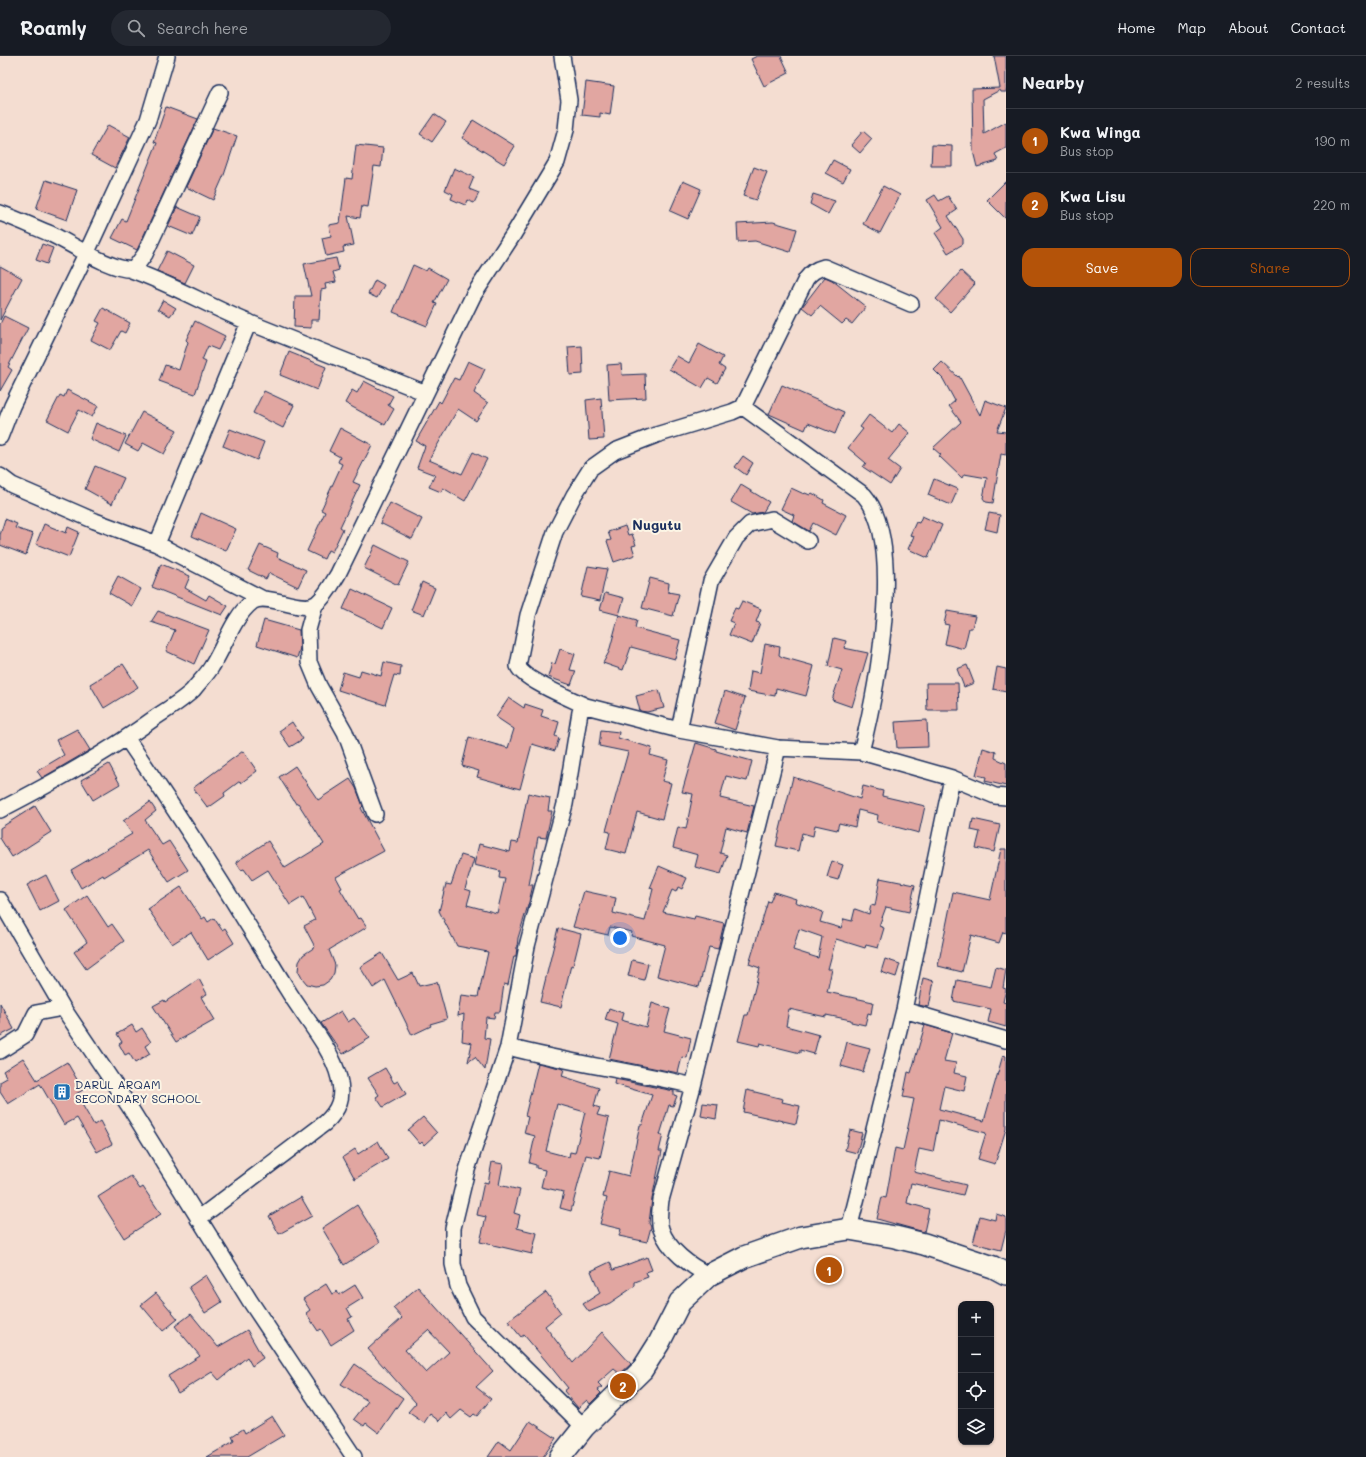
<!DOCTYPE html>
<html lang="en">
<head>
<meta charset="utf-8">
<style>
  body { margin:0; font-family:Mali,sans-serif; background:#242831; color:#f1f3f6 }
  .controls { position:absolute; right:12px; bottom:12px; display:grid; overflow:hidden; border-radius:8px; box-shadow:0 1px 3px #0004 }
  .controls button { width:36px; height:36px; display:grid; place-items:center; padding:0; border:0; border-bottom:1px solid #363941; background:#171b24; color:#f1f3f6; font:20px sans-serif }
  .you { position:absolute; left:620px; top:882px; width:14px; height:14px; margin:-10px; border:3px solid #fff; border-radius:50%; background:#1a73e8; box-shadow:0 0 0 6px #1a73e833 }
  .badge { display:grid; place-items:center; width:26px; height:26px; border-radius:50%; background:#b45309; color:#fff; font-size:13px; font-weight:700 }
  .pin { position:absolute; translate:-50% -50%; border:2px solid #fff; box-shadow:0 1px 4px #0006 }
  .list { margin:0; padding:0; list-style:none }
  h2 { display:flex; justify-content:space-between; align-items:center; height:52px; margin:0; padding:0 16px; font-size:17px }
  h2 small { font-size:13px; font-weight:400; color:#9ea1a6 }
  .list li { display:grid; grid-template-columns:26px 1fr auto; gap:12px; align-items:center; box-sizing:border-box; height:64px; padding:0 16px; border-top:1px solid #363941 }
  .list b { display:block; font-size:15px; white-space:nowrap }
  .list p { margin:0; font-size:13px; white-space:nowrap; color:#9ea1a6 }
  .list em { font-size:13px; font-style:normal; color:#9ea1a6 }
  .actions { display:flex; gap:8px; padding:12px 16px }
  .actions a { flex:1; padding:9px 0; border:1px solid #b45309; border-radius:12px; text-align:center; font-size:14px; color:#b45309 }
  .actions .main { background:#b45309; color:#fff }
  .icon { flex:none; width:22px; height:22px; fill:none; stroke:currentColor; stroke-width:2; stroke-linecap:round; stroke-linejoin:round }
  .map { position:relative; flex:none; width:1006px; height:1401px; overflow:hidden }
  header { display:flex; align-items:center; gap:24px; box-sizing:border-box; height:56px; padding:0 20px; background:#171b24; border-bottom:1px solid #363941 }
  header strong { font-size:19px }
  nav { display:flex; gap:22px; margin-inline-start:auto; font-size:14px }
  .search { width:280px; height:36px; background:#242831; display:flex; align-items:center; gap:10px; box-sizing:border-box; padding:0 14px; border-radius:22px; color:#9ea1a6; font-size:15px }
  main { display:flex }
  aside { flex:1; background:#171b24 }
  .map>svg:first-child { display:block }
  .building { fill:#e1a6a1; stroke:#1b2f5e; fill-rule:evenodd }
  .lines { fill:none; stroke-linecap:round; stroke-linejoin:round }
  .street-casing { stroke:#1b2f5e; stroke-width:18 }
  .secondary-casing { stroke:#1b2f5e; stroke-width:24 }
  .street { stroke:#fcf5e5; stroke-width:15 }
  .secondary { stroke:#fcf5e5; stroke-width:21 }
  .labels { text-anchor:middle; stroke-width:4; stroke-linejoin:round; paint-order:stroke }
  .poi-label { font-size:12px; fill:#1b2f5e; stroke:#fcf5e5; text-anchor:start }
  .quarter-label { font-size:14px; font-weight:bold; fill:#1b2f5e; stroke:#fcf5e5 }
</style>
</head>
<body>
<header>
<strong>Roamly</strong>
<div class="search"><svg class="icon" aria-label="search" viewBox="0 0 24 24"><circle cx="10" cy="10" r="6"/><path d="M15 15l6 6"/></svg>Search here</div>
<nav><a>Home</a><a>Map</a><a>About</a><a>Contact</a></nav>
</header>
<main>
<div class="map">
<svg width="1006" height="1401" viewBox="0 0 1006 1401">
  <rect width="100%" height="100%" fill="#f4ddd1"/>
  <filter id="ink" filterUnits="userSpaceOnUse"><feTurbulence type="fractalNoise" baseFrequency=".025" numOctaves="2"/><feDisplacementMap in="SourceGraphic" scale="8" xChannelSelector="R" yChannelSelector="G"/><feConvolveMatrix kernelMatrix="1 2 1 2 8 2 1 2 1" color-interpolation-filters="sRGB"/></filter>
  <g filter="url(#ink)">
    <path class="building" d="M757,0h24l8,17 -25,13 -13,-27z
      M994,0h12v36h-5l-1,-2 -17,9 1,35 22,-12v26l-11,6 3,7 -21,6 -4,-16 -1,-62 28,-1z
      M586,26l28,4 -4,29 -10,-2v4l-18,-2z
      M166,51l32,12 -61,131 -25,-12 10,-19 4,2 31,-78 -3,-1z
      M434,58l12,8 -14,20 -12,-8z
      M473,64l42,26 -11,18 -42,-26z
      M108,69l22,12 -15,31 -24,-13z
      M213,72l24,8 -13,39 -11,25 -27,-13z
      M863,75l9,8 -12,14 -9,-8z
      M356,89l27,3 -2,19 -7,-1 -6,41 -6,-1 -2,12 -12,-2 6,29 -11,2 1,5 -18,4 -4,-18 9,-2 -2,-11 11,-2 6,-45 6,1z
      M932,89l20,1v20h-21z
      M833,104l17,9 -7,13 -17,-9z
      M754,111l13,5 -11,28 -13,-4z
      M454,112l20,9 -5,12 10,4 -5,10 -7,-3 -2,5 -14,-6 2,-5 -8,-4z
      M46,124l31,10 -10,30 -31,-11z
      M683,125l18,8 -13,30 -18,-8z
      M1006,125v38l-19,-19z
      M883,130l17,9 -20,38 -17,-9z
      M813,138l22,7 -7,13 -18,-10z
      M935,139l4,6 9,-5 9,14 -9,6 15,23v5l-15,9 -13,-20 8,-6 -16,-27z
      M177,151l23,10 -8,19 -24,-10z
      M773,166l24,7 -7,23 -35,-11 -17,1 -1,-18z
      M42,188l11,4 -6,16 -11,-4z
      M167,195l27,14 -9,18 -28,-12z
      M336,202l3,12 -6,2 3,10 -11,2 1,5 -5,1 -2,30h-8v8l-17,-1 1,-31h16l-7,-32z
      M413,209l13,6 2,-3 19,11 -13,24 3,1 -10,22 -34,-14z
      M0,210l22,12 -22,42z
      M961,215l14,13 -25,28 -14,-13z
      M825,221l7,3 34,27 -14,17 -6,-4 -4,4 -22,-18 -8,9 -10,-8z
      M375,224l9,5 -7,13 -9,-4z
      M163,244l13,8 -6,8 -12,-7z
      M103,252l27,15 -5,10 -4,-2 -11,19 -19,-10 9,-17 -4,-2z
      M4,260l24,12 -20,39 4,3 -12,21v-67z
      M195,265l30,15 -7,14 -10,-4 -6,14 4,2 -11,32 -36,-13 6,-16 14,5 9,-28 -2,-2z
      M699,288l24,13 -4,8 6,4 -8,14 -9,-5 -6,10 -33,-19 8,-13 12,7z
      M582,290l1,28 -13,1 -2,-28z
      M289,296l37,15 -9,23 -37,-15z
      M468,305l17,8 -11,24 14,10 -12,18 -18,-12 -29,51 33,14 11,-22 14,7 -22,42 -22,-13 -2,4 -12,-5 6,-12 -18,-7 8,-22 -9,-5 23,-40 2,2 13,-25 5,2z
      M942,306l16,15 1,-1 21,39 5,-15 21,8 -9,23 9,1v23l-5,-1 -8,49 -7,-1 -3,-4 4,-20 -23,-4 -2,4 -23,-22 2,-1 -8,-7 28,-26 -12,-16 6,-5 -12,-22 -9,-9z
      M621,308l1,11 23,-1 1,24 -37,2 -2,-35z
      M364,325l29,15 -5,9 6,4 -9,16 -40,-22 7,-13 5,3z
      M782,329l62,27 -9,22 -27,-11 -3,7 -36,-16z
      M67,334l31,16 -6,11 -13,-7 -11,21 -21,-11 13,-25 4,2z
      M264,335l30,14 -11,23 -30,-15z
      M601,342l3,41 -15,1 -3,-40z
      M142,356l35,18 -13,24 -21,-11 -5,8 -13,-7z
      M869,359l23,18 7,-9 11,9 -22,27 12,9 -10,16 -27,-18 3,-4 -18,-15 15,-19 -3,-2z
      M96,367l30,13 -7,16 -29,-13z
      M340,372l32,17 -19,37 7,3 -20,42 3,2 -11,23 -4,-2 -4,9 -17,-8 18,-39 -4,-2 21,-46 -4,-2 2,-5 -11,-6z
      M230,373l34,13 -7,18 -34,-14z
      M743,400l10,7 -7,12 -11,-8z
      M95,410l29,12 -12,26 -27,-15z
      M934,423l24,10 -7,16 -23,-10z
      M741,429l28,17 -6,10 -11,2 -21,-12z
      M791,432l13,6 1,-1 5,2 2,-2 12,7 -1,3 23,12 -10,20 -23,-12 -4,8 -17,-10 2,-6 -13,-6z
      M390,447l32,16 -10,20 -32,-16z
      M201,457l35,16 -10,22 -34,-15z
      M989,457l11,2 -3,17 -12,-3z
      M922,460l20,9 -14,33 -20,-9 6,-13 -4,-1 6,-13 3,1z
      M5,463l12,5 -2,4 18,6 -7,21 -26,-10v-10z
      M44,468l22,9 2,-6 11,5 -10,25 -33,-13z
      M625,470l3,9 4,-1 4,11 -4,1 3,9 -21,7 -7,-21 4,-1 -3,-8z
      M260,489l18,8 -1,4 29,13 -8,17 -29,-14 -3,6 -18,-9z
      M375,489l34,17 -11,23 -34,-17z
      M161,508l29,12 -5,12 21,12 3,-5 19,11 -6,9 -70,-28z
      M588,510l19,3 -7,32 -19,-4z
      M118,520l23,13 -9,17 -23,-13z
      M650,522l19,5 -1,9 11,2 -6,22 -31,-8z
      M422,526l13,6 -11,27 -13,-5z
      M352,533l40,19 -9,20 -40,-19z
      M605,537l19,5 -5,17 -19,-5z
      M742,545l19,8 -5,13 4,1 -8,21 -23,-9 5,-12 -5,-2 6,-13 3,1z
      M158,555l51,19 -15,34 -28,-13 9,-21 -24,-8z
      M947,555l28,5 -3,12h-3l-5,21 -19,-5 4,-19 -5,-1z
      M619,559l18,5 -2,8 45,12 -5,19 -44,-12 -8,23 -20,-7 6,-11z
      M264,564l35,10 1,18 -3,10 -40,-13z
      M834,582l12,3 -2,7 24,5 -16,54 -20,-7 10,-30 -14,-4z
      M765,588l15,3 -1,8 3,2 32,9 -8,30 -30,-8 -1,8 -27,-5 3,-20 9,2z
      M560,593l15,5 -5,16 6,1 -5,14 -23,-8 4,-14 3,1z
      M384,606l17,4 -1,10 -6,-1 -9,30 -47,-15 5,-18 16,5 2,-7 20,6z
      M123,608l15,23 -34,21 -14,-24z
      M967,609l7,18 -10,4 -7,-18z
      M997,611l9,2v23l-13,-3z
      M926,627h32l1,27h-32z
      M659,634l5,18 -17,4 -7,-1 -4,-15z
      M725,635l20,7 -10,32 -20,-7z
      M509,642l15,10 1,-4 18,6 -2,6 18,6 -4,14 4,2 -4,13 -23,-7 -12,45 -43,-12 2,-6 -17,-5 7,-29 39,11 6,-19 -18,-12z
      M927,664l1,27 -31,1 -2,-26z
      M292,666l11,17 -13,8 -11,-16z
      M77,673l13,21 -48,28 -5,-7 27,-16 -8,-15z
      M601,674l18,2 -1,6 34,10 -2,7 18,5 -6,21 9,2 -9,36 -25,-7 -11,42 -20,-5 4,-17 -4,-1 22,-79 -29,-6z
      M696,687l20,6v2l36,10 -5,20 -21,-5 -6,22 34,8 -7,27 -21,-6 -6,26 7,2 -6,19 -26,-7 3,-12 -25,-7 5,-21 8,2 7,-35 -11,-2z
      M983,692l13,4 -1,6 11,5v23l-21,-5 1,-4 -10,-2z
      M243,695l14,20 -16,12 -1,-2 -16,12 1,3 -17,12 -15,-20z
      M109,708l11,20 -27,16 -12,-20z
      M295,710l23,34 32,-21 6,9 7,18 -2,2 23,43 -48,26 6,11 -2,1 18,30 3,-1 6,9 -38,23 6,15 -1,8 -4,7 -7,5 -8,1 -8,-2 -5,-6 -4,-7 1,-9 4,-7 12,-8 -11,-21 11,-6 -12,-23 -13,8 -22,-35 -16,10 -8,-11 -3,1 -5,-8 32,-21 17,27 39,-24 -26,-41 -2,1 -17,-27z
      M793,721l67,22 3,-13 20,5 -1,5 43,10 -6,27 -42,-11 1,-7 -20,-5 -3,17 -16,-4 -2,7 -22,-5 -2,11 -11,-3 -4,18 -22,-5z
      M528,737l22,5 -2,13h4l-6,27 -8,-1 -9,48h4l-4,17 -11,36 -2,18h-2l-6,29 -4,-1 -4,28h-5l-1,6 -8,-1 -2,21 6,1 -5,31 -10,-13 -7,5 4,-19 -10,-2 2,-27 -6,2 3,-21 17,2 10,-45 -31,-6 -18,-35 7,-27 5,1 10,-30 13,4 -9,30 6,2 -4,14 30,8 8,-34 -6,-1 1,-7 -26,-6 5,-21 31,8 2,-10 6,1z
      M150,746l6,9 -11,9 17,25 7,-4 19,29 -19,12 -21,-32 -44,27 -1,-2 -22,13 -10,-18 61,-36 -9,-13z
      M35,750l16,26 -39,25 -12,-19v-10z
      M973,763l27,6 -6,27 -18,-4 4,-16 -9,-2z
      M1001,793h5v84l-3,-1 -4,11 -28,-8 -9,37 -24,-6 15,-74 37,8z
      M832,805l11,4 -5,15 -11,-3z
      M659,810l28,12 -5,11 -4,-2 -2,5 -4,-2 -9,22 31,7 1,-3 29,7 -6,26 -9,-2 -10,40 -42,-11 8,-31 -34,-9 1,-4 -22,-5 -2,8 -35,-8 11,-36 32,7 -3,15 32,8 8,-32 -3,-1z
      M46,819l13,26 -19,10 -13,-26z
      M880,822l35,7 -6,27 -23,-5 -7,19 5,2 -6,20 -12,-3 -1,3 -29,-9 -8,30h4l-5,23 46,10 -2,12 -3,-1 -3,12 -14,-3v-2l-25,-5v2l-37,-8 -3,17 33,9 -5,19 -14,-4v3l-40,-10 -1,3 -21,-5 7,-26h3l12,-47 -11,-4 19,-63 2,1 4,-10 22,7 -1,3 28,10 -3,10 21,6 3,-9 8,2 3,-12 14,5 2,-9 4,1zM799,873l23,8 -4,21 -25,-8z
      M181,831l21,32 3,-2 3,5 6,-4 8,12 3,-2 9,15 -26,17 -17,-28 -19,12 -24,-35z
      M87,839l21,32 4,-3 12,17 -38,28 -12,-17 13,-10 -21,-32z
      M558,872l23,6 -8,32 -2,-1 -10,42 -21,-5z
      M382,897l16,27 15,-7 6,13 18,-4 10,37 -17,5 1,2 -19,9 -27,-55 -12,8 -13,-21z
      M885,903l15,5 -4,13 -15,-5z
      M632,904l16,4 -4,16 -16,-4z
      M996,911l10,3 -3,18 3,1 -3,13 3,1v24l-18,-5 3,-13 -38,-8 4,-21 34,7z
      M923,922l11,3 -5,26 -11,-2z
      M199,923l8,15 -6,3 14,23 -39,22 -23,-36 11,-6 1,2z
      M0,947l14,26 -14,7z
      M652,947l18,6 -6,22 27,7 -4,20 -5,-1 -4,16 -69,-14 9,-35 -13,-4 4,-12 14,5 -2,7 25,7z
      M341,955l7,11 6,-4 16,20 -27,16 -22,-31z
      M132,969l4,7 6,-4 9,14 -6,4 5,8 -15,9 -6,-10 -4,2 -6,-11 3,-2 -5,-8z
      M925,969l27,8 -8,28 12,2 -2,10 13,3 -3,15 -20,-5 -5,23 45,12 19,-66 3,1v73l-11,35 -17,-5 8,-26 -47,-13 -6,32 -14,-3 -5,23 52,13 -3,10 -52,-12 -4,20 22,6 -5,23 -47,-13 5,-22 4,1 9,-50 8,2 11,-51 -11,-2 5,-25 3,1z
      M847,986l23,6 -7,24 -22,-6z
      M23,1002l14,22 30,-18 16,28 -7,4 18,31 6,-4 12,23 -15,8 -20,-34 -13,7 -24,-41 -32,20 -8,-12v-10l7,-4 -4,-7z
      M538,1007l26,6 -2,7 37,12 -5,18 6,2 -3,7 12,3 -9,40 -14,-3 -15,56 -11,-3 4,-16 -23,-5 4,-17 -9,-2v-3l-7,-2 6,-27 -11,-3 4,-16 -3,-1zM557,1048l28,8 -10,41 -5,-1 -1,5 -23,-6z
      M385,1012l9,15 4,-2 8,13 -23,13 -7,-10 3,-2 -11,-17z
      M615,1023l59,12v4l3,1 -4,10 -4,-1 -9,30h3l-4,16h3l-10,48 -3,24 2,4 -4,15 -28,-6 2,-7 -21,-5 7,-26 -4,-1 6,-26 20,5 11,-51h2l10,-30 -38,-11z
      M747,1034l36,9 -1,3 18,4 -4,18 -53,-12z
      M703,1047l15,2 -2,14 -15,-3z
      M423,1061l14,16 -13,12 -2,-3 -2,2 -12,-14z
      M850,1074l12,3 -5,20 -12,-3z
      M378,1085l10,18 -33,20 -12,-22 12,-8 3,5z
      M492,1106l11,2 -4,21 21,5 -6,23 6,2 -3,13 20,5 -5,21 -52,-12 6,-25 -9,-2 7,-33 4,1z
      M131,1120l9,13 3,-2 18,27 -37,24 -26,-41z
      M301,1141l11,19 -33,18 -10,-18z
      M357,1149l23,37 -36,23 -22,-37z
      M996,1158l10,3v13l-5,20 -28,-7 7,-27 15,4z
      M647,1201l5,13 -6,2 2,5 -13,5v4l-25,17 -21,9 -6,-8 17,-11 -9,-22 19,-9 3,8z
      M206,1219l16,27 -17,11 -16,-26z
      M326,1228l6,10 5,-3 2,4 16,-10 8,13 -16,10 5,9 -4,2 6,11 -23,15 -10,-16 -3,2 -12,-18 4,-3 -7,-11z
      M418,1231l75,84 -17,16 15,12 -14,17 -3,-2 -3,3 -10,-7 -10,9 -5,-6 -7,8 -9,-7 -6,9 -16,-11 8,-9 -48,-54 34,-31 -9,-10zM428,1274l21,22 -23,21 -21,-23z
      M546,1236l15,21 -16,13 28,37 29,-31 29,32 -11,10 -6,-5 -16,14 4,4 -4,3 3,3 -11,11 -3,-4 -9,8 -14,-17 4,-3 -22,-27 -22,-26 -3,2 -13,-16z
      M156,1237l22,26 -15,12 -22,-26z
      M191,1258l27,33 29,-17 16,28 -11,8 -5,-9 -28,23 -7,-8 -34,21 -10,-17 32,-20 -25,-30z
      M355,1308l48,34 -24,35 -13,-10 -2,3 -10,-7 14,-18 -27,-17z
      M272,1360l12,19 -37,22h-40l27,-16 -2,-5 11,-7 2,4z
      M530,1365l26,17 -13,19h-55l11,-16 12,9z"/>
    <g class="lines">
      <defs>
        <path id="street" d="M0,157c17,6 34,14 51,21 19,9 64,39 83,35l11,-15 75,-162
          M131,214c41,14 77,36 117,52 59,24 119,47 178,71
          M743,351l121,88c42,48 12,198 -3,257
          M0,381l12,-31 74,-152 62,-134 19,-64
          M0,420l12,9 83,36 62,23 106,55
          M157,488l92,-222
          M315,549l-7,25 1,32 10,24 26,46 30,82
          M586,650c-15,-7 -64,-27 -68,-40l10,-51 27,-83 19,-37 17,-27 24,-17 41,-16 76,-23 11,-5 63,-128c5,-7 10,-10 18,-12l87,37
          M679,674l32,-149 25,-43 14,-14 22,-5 36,22
          M127,683c41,60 81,121 119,183 14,22 27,45 41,67 16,27 45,59 52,89 5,19 0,32 -14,45l-127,96
          M0,754c54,-28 107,-57 156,-93 12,-8 27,-17 37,-27 6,-8 14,-15 19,-24 13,-20 21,-49 40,-64 15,-11 50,13 65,1 9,-7 15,-19 21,-29l135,-278 40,-61 44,-73 9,-32 3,-30 -7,-44
          M0,844l63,108 66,98 121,195 104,156
          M904,954l102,30
          M508,991c61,16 124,24 185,39
          M0,995l25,-16 11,-22 27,-5
          M849,1173l55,-219 48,-232
          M709,1219c-19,-9 -41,-25 -48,-46 -3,-9 -1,-20 0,-29l32,-114 85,-338
          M584,1371l-111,-110 -15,-31 -5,-22v-36l14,-58 41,-123 19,-101 38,-142 15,-92 6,-6 93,24 99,18 83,4 91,26 43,18 11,1"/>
        <path id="secondary" d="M560,1401l24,-30 58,-57 17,-27 21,-41 29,-27 35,-18 57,-20 48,-8 46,8 29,7 69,23 13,7"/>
      </defs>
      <use href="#street" class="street-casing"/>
      <use href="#secondary" class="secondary-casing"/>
      <use href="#street" class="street"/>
      <use href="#secondary" class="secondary"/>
    </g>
  </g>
  <defs>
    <symbol id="building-square" viewBox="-11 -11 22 22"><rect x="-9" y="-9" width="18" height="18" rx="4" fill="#1f6fb2" stroke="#fcf5e5"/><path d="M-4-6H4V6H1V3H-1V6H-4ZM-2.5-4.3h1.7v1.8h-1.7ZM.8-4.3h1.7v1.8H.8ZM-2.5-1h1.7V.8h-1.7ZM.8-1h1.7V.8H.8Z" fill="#fff"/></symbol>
  </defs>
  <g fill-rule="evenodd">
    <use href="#building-square" x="52" y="1026" width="20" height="20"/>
  </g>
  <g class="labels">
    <g class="poi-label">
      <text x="75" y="1033">DARUL ARQAM<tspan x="75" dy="14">SECONDARY SCHOOL</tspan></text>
    </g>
    <g class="quarter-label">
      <text x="657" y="474">Nugutu</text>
    </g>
  </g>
</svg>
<div class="controls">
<button>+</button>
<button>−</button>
<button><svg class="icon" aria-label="locate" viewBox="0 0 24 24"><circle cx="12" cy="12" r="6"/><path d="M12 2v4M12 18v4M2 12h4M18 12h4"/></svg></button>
<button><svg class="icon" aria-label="layers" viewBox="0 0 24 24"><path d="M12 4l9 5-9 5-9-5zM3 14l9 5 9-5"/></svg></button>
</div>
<div class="you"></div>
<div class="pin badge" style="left:829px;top:1214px">1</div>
<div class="pin badge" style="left:623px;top:1330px">2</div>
</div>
<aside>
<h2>Nearby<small>2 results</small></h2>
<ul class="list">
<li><span class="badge">1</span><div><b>Kwa Winga</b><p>Bus stop</p></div><em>190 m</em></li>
<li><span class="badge">2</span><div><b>Kwa Lisu</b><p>Bus stop</p></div><em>220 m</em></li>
</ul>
<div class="actions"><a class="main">Save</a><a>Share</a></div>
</aside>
</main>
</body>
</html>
